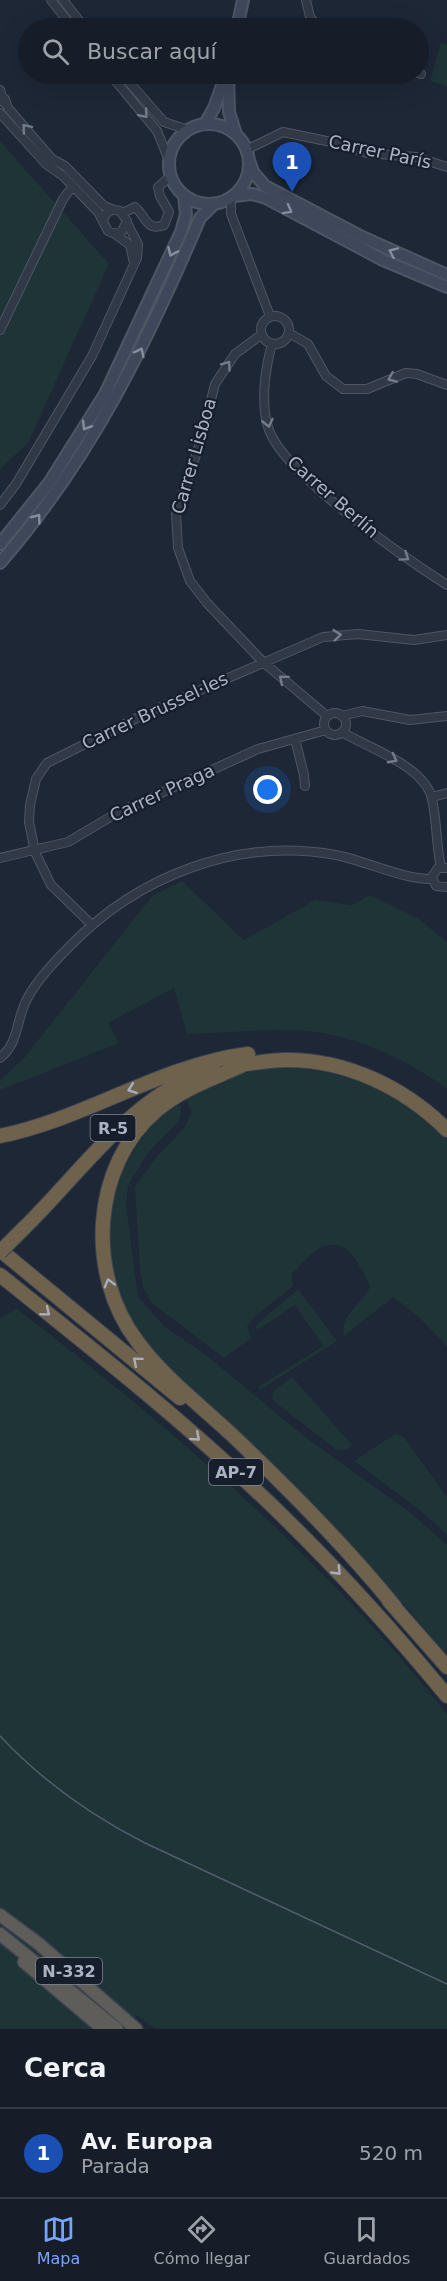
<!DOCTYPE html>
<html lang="es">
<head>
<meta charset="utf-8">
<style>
  body { margin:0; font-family:"DejaVu Sans",sans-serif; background:#1f2630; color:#f1f3f6 }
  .you { position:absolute; left:268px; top:790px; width:21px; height:21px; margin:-15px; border:4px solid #fff; border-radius:50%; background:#1a73e8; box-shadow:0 0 0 9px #1a73e833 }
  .badge { display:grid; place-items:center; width:39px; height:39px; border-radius:50%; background:#75a5ff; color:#fff; font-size:20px; font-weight:700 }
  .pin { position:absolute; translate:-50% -50px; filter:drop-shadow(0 2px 3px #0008) }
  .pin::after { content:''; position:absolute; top:32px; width:21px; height:18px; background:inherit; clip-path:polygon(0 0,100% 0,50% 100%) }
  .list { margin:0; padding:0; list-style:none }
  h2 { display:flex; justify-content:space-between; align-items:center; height:78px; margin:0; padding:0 24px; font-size:26px }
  h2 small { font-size:20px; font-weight:400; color:#9ea2a8 }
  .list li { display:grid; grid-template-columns:39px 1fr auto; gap:18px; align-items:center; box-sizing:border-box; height:90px; padding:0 24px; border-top:2px solid #353b45 }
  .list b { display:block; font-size:22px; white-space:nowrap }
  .list p { margin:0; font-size:20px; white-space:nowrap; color:#9ea2a8 }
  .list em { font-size:20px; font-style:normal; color:#9ea2a8 }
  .icon { flex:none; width:33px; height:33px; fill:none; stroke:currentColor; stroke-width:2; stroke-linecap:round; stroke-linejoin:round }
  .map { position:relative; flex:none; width:447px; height:2029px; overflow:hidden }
  .search { position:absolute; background:#161d28; box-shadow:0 6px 24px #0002; left:18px; right:18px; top:18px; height:66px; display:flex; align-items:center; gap:15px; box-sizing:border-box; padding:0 21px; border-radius:33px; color:#9ea2a8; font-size:22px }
  .sheet { height:168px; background:#161d28 }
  nav { display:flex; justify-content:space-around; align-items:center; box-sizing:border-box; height:84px; border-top:2px solid #353b45; background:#161d28; font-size:16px; color:#9ea2a8 }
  nav a { display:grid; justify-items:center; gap:3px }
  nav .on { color:#75a5ff }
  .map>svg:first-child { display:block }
  .green { fill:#1f3437 }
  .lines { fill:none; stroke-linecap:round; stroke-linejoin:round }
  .minor-casing { stroke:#4e5665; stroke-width:10 }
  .secondary-casing { stroke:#4e5665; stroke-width:14 }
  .trunk-casing { stroke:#3c4351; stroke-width:15 }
  .motorway-casing { stroke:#3c4351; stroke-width:16 }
  .minor { stroke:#313947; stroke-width:8 }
  .secondary { stroke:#3f485a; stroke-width:10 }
  .trunk { stroke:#5e5d5a; stroke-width:12 }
  .motorway { stroke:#6e624d; stroke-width:14 }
  .tram { stroke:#525d6e; stroke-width:1.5 }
  .motorway-bridge-casing { stroke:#3c4351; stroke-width:16; stroke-linecap:butt }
  .motorway-bridge { stroke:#6e624d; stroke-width:14 }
  .oneway { stroke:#747c8c }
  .oneway2 { stroke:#858e9f }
  .oneway3 { stroke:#a7afbe }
  .labels { text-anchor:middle; stroke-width:4.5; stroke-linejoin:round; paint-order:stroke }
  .shield { fill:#171e2b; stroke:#7e8696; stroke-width:1.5 }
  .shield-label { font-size:16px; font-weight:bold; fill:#aab3c4 }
  .street-label { font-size:18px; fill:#aab3c4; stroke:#171e2b }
</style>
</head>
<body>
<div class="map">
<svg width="447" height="2029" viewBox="0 0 447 2029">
  <rect width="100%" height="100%" fill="#1d2736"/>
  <path class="green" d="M441,43l6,2v41l-17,-5z
    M0,141l109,123 -81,179 -28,26z
    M182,881l62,59 71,-40 36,5 19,-10 49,24 28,23v147c-38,-29 -91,-53 -139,-58 -39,-3 -81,2 -121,3l-13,-46 -66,35 11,20 -119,47v-10l24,-22 128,-162z
    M287,1067c61,5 119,25 160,73v206l-27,-28 -27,-21 -49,39c-6,-18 19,-34 26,-49 -23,-52 -41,-56 -78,-13l1,12 -40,32 -6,9 4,11 -27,20 -71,-54 -9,-14 -4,-19 -5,-85 22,-30 27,-28 7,-15 -5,-17c36,-18 60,-26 101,-29z
    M180,1100l1,13 -3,9 -32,33 -18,31 -2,19 12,92 26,29 42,29 99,82 107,77 35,31v110c-50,-59 -100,-117 -156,-171 -28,-27 -57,-54 -86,-81 -63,-60 -115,-113 -90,-207 10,-40 33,-71 65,-96z
    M298,1289l39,52 -77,49 -2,-3 65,-41 -28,-41 -37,25 -3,-4z
    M17,1309c153,117 310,253 430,405v315h-291l-19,-14 -12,14h-125v-711z
    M292,1377l60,68 -5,4 -10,1 -65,-50 1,-9z
    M395,1434l9,3 43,60v38l-22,-21 -71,-53z"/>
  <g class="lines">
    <defs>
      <path id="minor" d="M51,0l22,28
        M63,0l22,28
        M306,0l4,17 9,11
        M418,73l3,1
        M110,74l47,57 12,29
        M122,74l42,48 24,8
        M0,90l4,13
        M5,99l3,9 44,51 13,7 39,40 10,4
        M0,113l46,51 17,12 35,36 10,19 7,3 7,-3 5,-10 -7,-10c-9,-3 -15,1 -17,10
        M246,150l37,-18 53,11 31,10 49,4 31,10
        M231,197v17l39,102
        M123,213l12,-6c11,9 11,25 29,18l5,-13 -9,-16 -2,-9 13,-11
        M115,234l15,11 4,18
        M261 330a14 14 0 1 1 28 0a14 14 0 1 1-28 0Z
        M0,330l63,-131 10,-13
        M289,333l19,11 18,32 17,13h24l39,-16 11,1 30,11
        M261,335l-26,19 -20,30 -14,56 -25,74 2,34 12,33 17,22 56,59 64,54
        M272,344c-7,25 -12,61 -3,86 16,45 136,128 178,155
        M0,505l16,-21 76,-128 45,-98 1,-14 -11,-21
        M324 724a11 11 0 1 1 22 0a11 11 0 1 1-22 0Z
        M342,716l20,-5 48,9 37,-4
        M342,732c26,16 83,34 90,67 5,22 4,46 9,68
        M295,739l9,36 1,11
        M432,797l15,-4
        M0,858l68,-16 49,-29 141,-64 68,-19
        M447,868h-9l-6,9 4,9 11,1
        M92,925l-41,-40 -16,-33 -6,-30 1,-17 6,-26 11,-16 98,-49 178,-77 35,-3 56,6 33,-5
        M0,1058c19,-15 16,-37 26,-57 9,-19 27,-38 42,-53 69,-72 169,-111 268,-93 30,6 68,25 97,24"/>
      <path id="secondary" d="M237,28l6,-28
        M228,74l1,38 7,22
        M205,124l9,-16 11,-31
        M169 164a40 40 0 1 1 80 0a40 40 0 1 1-80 0Z
        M250,163l3,9 12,14 97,51 85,38
        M234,196l18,-2 14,4 117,62 64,27
        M0,544l49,-61 56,-89 76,-162 5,-18 -2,-18
        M0,563c91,-105 146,-218 200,-345l14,-14"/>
      <path id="trunk" d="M0,1915l39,29 97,85
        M0,1934l117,95
        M24,1962l79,67"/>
      <path id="motorway" d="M245,1064c-30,14 -62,24 -88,46 -66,56 -71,164 -20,231 25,35 62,63 93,92 59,56 115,112 165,174
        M237,1065c16,-1 31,-5 47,-5 61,-1 120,27 163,70
        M0,1136c85,-17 161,-71 248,-82
        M23,1229c59,-57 108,-134 190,-160
        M0,1250l180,148
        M0,1275c80,64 160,127 235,196 76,69 146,145 212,225
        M389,1601l58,66"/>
    </defs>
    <use href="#minor" class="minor-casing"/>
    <use href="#secondary" class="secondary-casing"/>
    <use href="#trunk" class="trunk-casing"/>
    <use href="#motorway" class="motorway-casing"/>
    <use href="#minor" class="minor"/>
    <use href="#secondary" class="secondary"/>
    <use href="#trunk" class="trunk"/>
    <use href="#motorway" class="motorway"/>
    <path class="tram" d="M0,1736c42,45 90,79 145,107l302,141"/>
    <defs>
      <path id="motorway-bridge" d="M0,1252l23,-23"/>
    </defs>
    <use href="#motorway-bridge" class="motorway-bridge-casing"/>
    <use href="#motorway-bridge" class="motorway-bridge"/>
  </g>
  <defs><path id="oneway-chevron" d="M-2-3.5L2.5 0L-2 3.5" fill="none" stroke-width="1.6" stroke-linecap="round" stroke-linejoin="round" transform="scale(1.5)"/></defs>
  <g class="oneway">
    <use href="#oneway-chevron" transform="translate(144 114) rotate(50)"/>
    <use href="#oneway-chevron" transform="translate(26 128) rotate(-130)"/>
    <use href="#oneway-chevron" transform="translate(227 365) rotate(-54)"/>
    <use href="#oneway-chevron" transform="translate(392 378) rotate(157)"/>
    <use href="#oneway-chevron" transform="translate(268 423) rotate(77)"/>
    <use href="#oneway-chevron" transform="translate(405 557) rotate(35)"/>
    <use href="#oneway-chevron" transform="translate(337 635) rotate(-6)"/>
    <use href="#oneway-chevron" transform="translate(283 679) rotate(-140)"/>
    <use href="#oneway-chevron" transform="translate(393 759) rotate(28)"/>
  </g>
  <g class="oneway2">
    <use href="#oneway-chevron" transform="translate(288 210) rotate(29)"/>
    <use href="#oneway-chevron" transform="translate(172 252) rotate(114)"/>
    <use href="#oneway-chevron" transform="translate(393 252) rotate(-156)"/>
    <use href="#oneway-chevron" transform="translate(140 352) rotate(-64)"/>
    <use href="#oneway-chevron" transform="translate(86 426) rotate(121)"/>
    <use href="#oneway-chevron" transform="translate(37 518) rotate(-53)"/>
  </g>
  <g class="oneway3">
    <use href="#oneway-chevron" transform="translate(132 1089) rotate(159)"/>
    <use href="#oneway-chevron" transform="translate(109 1283) rotate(-106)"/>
    <use href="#oneway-chevron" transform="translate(46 1312) rotate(39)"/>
    <use href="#oneway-chevron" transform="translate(137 1361) rotate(-140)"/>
    <use href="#oneway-chevron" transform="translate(196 1437) rotate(41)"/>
    <use href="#oneway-chevron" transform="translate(337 1571) rotate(46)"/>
  </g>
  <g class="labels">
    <g class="shield">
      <rect x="90.5" y="1115" width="45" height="26" rx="4.5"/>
      <rect x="209" y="1459" width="54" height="26" rx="4.5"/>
      <rect x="36" y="1958" width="66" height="26" rx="4.5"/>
    </g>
    <g class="shield-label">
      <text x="113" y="1134">R-5</text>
      <text x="236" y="1478">AP-7</text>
      <text x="69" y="1977">N-332</text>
    </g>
    <g class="street-label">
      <text transform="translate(380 152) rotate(12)" y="6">Carrer París</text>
      <text transform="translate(194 456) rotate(-74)" y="6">Carrer Lisboa</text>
      <text transform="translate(333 497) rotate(41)" y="6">Carrer Berlín</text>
      <text transform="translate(155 711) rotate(-25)" y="6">Carrer Brussel·les</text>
      <text transform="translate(162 793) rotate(-25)" y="6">Carrer Praga</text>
    </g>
  </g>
</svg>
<div class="you"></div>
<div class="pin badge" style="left:292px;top:192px;background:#1a4fb4">1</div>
<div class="search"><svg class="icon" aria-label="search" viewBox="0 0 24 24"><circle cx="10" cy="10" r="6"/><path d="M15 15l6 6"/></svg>Buscar aquí</div>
</div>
<section class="sheet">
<h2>Cerca<small></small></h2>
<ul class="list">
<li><span class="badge" style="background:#1a4fb4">1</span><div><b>Av. Europa</b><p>Parada</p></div><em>520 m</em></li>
</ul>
</section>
<nav>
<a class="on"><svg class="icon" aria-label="map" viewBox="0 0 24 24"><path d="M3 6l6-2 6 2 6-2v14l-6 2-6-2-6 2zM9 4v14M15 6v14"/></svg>Mapa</a>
<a><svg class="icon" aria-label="directions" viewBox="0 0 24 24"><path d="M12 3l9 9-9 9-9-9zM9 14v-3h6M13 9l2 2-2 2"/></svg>Cómo llegar</a>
<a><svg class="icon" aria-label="saved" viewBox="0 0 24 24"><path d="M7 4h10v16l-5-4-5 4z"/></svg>Guardados</a>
</nav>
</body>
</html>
